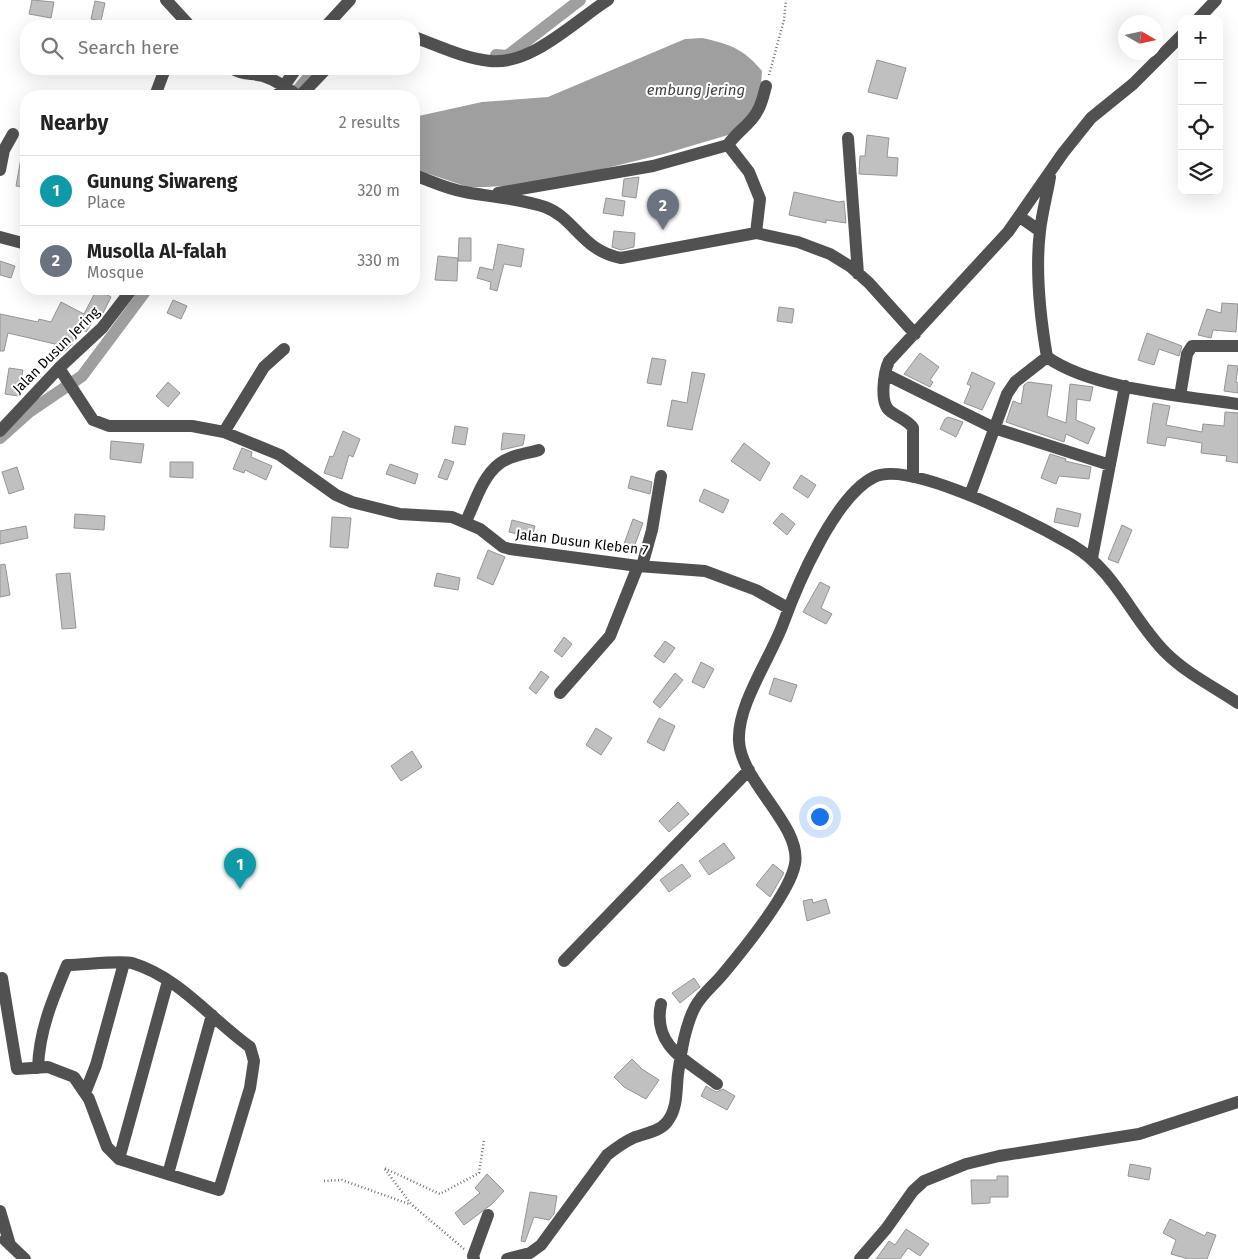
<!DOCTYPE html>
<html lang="en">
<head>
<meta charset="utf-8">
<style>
  body { margin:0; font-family:"Fira Sans",sans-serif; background:#f6f6f6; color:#222 }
  .controls { position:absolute; right:15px; top:15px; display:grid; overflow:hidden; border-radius:10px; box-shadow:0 5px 20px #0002 }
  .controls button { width:45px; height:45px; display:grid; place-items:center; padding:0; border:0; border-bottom:1px solid #e0e0e0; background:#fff; color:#222; font:25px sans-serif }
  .compass { position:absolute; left:1118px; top:15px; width:45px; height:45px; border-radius:50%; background:#fff; box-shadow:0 5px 20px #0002; rotate:99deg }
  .you { position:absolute; left:819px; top:816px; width:18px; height:18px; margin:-12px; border:4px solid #fff; border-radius:50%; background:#1a73e8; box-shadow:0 0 0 8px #1a73e833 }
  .badge { display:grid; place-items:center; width:32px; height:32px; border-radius:50%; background:#2563eb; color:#fff; font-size:16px; font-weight:700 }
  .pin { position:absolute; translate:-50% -41px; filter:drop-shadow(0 1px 2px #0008) }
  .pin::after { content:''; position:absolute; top:26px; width:18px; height:15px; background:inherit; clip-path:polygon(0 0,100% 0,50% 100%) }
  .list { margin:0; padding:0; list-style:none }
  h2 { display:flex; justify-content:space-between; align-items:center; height:65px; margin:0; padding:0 20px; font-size:21px }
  h2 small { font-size:16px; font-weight:400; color:#767676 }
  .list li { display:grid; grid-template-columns:32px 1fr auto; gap:15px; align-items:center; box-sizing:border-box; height:70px; padding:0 20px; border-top:1px solid #e0e0e0 }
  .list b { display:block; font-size:19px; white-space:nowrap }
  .list p { margin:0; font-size:16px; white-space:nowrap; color:#767676 }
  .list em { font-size:16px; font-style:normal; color:#767676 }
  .icon { flex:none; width:28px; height:28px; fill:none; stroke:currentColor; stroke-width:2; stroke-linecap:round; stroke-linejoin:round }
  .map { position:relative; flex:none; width:1238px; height:1259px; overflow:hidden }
  .search { position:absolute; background:#fff; box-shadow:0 5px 20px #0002; left:20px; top:20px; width:400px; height:55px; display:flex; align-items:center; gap:12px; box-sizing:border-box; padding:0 18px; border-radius:20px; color:#767676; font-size:19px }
  .panel { position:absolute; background:#fff; box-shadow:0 5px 20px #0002; left:20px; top:90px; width:400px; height:205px; border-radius:20px }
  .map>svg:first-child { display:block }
  .water { fill:#9f9f9f }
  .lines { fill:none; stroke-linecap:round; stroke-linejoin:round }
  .canal { stroke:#9f9f9f; stroke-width:12 }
  .building { fill:#c0c0c0; stroke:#959595 }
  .path { stroke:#737373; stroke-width:2.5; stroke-dasharray:1 2.5; stroke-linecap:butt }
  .minor { stroke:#515151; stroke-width:12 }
  .labels { text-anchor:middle; stroke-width:4; stroke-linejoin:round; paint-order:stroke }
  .street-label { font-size:14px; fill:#000; stroke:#fff }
  .water-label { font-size:15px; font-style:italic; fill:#404040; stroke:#fff }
</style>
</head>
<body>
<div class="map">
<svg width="1238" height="1259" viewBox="0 0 1238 1259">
  <rect width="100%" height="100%" fill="#fff"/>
  <path class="water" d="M702,38c28,6 42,11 60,33l-2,28 -8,16 -24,20 -64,19 -82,20 -66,11 -30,2h-18l-54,-18v-52l68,-15 66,-5 137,-58z"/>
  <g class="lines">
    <path class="canal" d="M496,55l11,1 73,-56
      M293,96l22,-27
      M0,438l29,-26 53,-36 65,-87"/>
  </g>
  <path class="building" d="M32,0l22,2 -3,16 -22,-4z
    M95,1l10,2 -4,18 -10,-2z
    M877,60l29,8 -9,31 -29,-7z
    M867,135l22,3 -2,19 11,1 -1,18 -38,-2 1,-18h5z
    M21,158l5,1v28l-10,-1z
    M639,177l-3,21 -14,-2 2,-17z
    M794,192l45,10 5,-1 2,22 -20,-3v3l-37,-8z
    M606,198l19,3 -2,15 -20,-3z
    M614,231l21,2 -1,14 -13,3 -9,-3z
    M459,238h12v23h-13z
    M498,244l26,5 -3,18 -17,-3 -7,27 -7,-2 1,-7 -14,-4 3,-11 13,3z
    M438,256l20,2 -1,23 -22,-1z
    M0,261l15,5 -4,12 -11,-3z
    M97,289l14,8 -8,16 -3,4 -3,-2 -11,17 -7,-4 -8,17 -6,6 -7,-3 1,-3 -51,-12 -4,18h-4v-37l38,8 1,-3 12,3 10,-20 23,12z
    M173,300l14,6 -6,13 -14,-6z
    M1222,303l16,1 -2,28 -23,-2 -2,8 -13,-3 9,-26 14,4z
    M779,307l15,2 -2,14 -15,-2z
    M1147,333l35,13 -3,10 -20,-7 -5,16 -16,-5z
    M920,353l19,14 -9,13 3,2 -3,5 -26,-13z
    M652,358l14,2 -5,25 -14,-2z
    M1228,365l10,1 -2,16 2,1v10l-14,-2z
    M9,368l14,2 -5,26 -13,-2z
    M692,372l13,2 -13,56 -25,-4 5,-26 15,3z
    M972,372l23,11 -13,27 -18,-7 7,-17 -4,-2z
    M168,382l12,11 -12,14 -12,-11z
    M1028,382l24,3 -5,31 19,7 4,-39 23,3 -3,14 -13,-2 -1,21 19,8 -7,16 -22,-10 -2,8 -58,-20 7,-21 8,3 3,-19z
    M1153,403l17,3 -4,19 36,7 1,-8 21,2 1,-14 13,1v50l-12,-2 1,-5 -26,-3 1,-10 -35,-6 -2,9 -18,-3z
    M948,417l15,5 -7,15 -16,-8 5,-10z
    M455,426l13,2 -3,17 -13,-2z
    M343,431l17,8 -7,18 -4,-2 -7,24 -18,-6 6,-17 3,1z
    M503,433l22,2 -2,10 -22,5z
    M111,441l33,3 -3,19 -31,-4z
    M744,443l26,20 -10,18 -29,-20z
    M242,448l10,4 -1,5 21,9 -6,14 -21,-10 -1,3 -11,-4z
    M1050,454l16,5 -1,2 26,6 -2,12 -30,-3 -3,8 -15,-6z
    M445,459l9,3 -7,18 -9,-3z
    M170,462h23v16l-23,-1z
    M390,464l28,10 -3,10 -29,-10z
    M17,467l7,22 -15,5 -7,-22z
    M801,475l15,10 -8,13 -15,-10z
    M631,476l21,6 -2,12 -22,-6z
    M704,489l25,11 -6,13 -24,-12z
    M1057,508l24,6 -3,13 -24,-5z
    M782,513l13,11 -8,11 -14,-12z
    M75,514l30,2 -1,14 -30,-2z
    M332,517l19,1 -3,30 -18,-1z
    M633,519l10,4 -9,24 -10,-3z
    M512,520l23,6 -3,12 -23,-6z
    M1122,525l10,5 -14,33 -10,-4z
    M26,526l2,12 -28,6v-13z
    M488,550l17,7 -12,28 -16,-7z
    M5,564l5,31 -10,2v-32z
    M70,573l6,55 -14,1 -6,-55z
    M437,573l23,5 -2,12 -24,-4z
    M820,582l10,5 -9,21 11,6 -6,10 -23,-12z
    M564,637l8,7 -10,13 -8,-6z
    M665,641l10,7 -11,15 -10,-7z
    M701,662l13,7 -10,19 -12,-6z
    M541,671l8,6 -13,17 -7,-6z
    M675,673l8,7 -23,28 -7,-6z
    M774,678l23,7 -6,17 -22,-8z
    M659,718l16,8 -11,25 -17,-9z
    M596,728l16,10 -11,17 -15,-10z
    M412,751l10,16 -21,14 -10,-15z
    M678,802l11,12 -20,18 -10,-11z
    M724,843l11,15 -26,17 -10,-14z
    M682,864l9,12 -22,16 -9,-12z
    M773,864l11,9 -14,24 -14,-12z
    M812,899l1,4 13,-4 4,14 -23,8 -4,-20z
    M694,978l6,9 -20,16 -8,-10z
    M632,1059l10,10 17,11 -13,19 -22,-12 -10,-10z
    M706,1086l10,6 7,-3 12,7 -8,14 -26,-14z
    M1130,1164l21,4 -2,12 -21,-4z
    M487,1174l17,17 -12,13 -28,21 -9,-12 25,-20 -5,-5z
    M997,1176h11v21h-18v6l-18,1 -1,-24h26z
    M530,1192l27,4 -3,18 -5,6 -15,-3 -9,25 -4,-1z
    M1170,1219l35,17 2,-4 9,3 -9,24h-19l-17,-5 5,-14 -13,-7z
    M906,1229l23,15 -9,12 -12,-8 -8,11h-24l13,-18 6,4z"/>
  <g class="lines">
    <path class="path" d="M769,75l15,-55 2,-20
      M324,1181l18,-1 67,24
      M464,1249l-53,-45 -27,-36 56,26 39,-21 5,-33"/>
    <path class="minor" d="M166,0l24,26
      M1198,19l18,-19
      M326,26l24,-26
      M414,37c25,9 49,21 76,24 41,5 86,-41 118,-61
      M233,69c10,6 19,4 30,7 13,4 24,12 35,20
      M156,93l9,-24
      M277,96l19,-27
      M300,96l26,-27
      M848,138l10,136
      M0,170l4,-20 9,-16
      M414,175c17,6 33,14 51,17 26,5 54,6 80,15 30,11 37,44 76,51l135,-25 42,9 32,12 21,13 18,16 46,51
      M1050,177c-3,18 -8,36 -10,54 -5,41 0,85 7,126 45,32 136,39 191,47
      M498,193l155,-27 75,-21
      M1020,217l20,14
      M756,233l4,-34 -11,-27 -21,-27c7,-11 16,-16 24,-26 8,-9 11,-21 14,-33
      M0,237l26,7
      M59,368l34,52 16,6h83l32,6 56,23 56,40 16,7 48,12 52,3 28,12 23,18 7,2 128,17 67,5 51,19 32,18
      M885,374l109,54 116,37
      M1180,396l7,-42 5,-8h46
      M0,431l59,-63 43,-40 30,-39
      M224,432l40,-65 20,-18
      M913,477v-49c-5,-8 -16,-11 -23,-17 -11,-8 -6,-39 -1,-50l119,-129 55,-79 28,-35 42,-34 49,-49
      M970,495l37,-101 8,-12 32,-25
      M466,521c9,-18 16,-44 33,-57 11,-9 27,-10 40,-14
      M1092,558l33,-172
      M642,566l10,-36 9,-54
      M560,693l50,-57 28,-70
      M564,961l185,-191
      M0,979l2,-1 15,91 31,-2 26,10 15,22 18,48 12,12 100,31 31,-102 4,-27 -4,-14c-38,-27 -71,-70 -118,-84 -13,-3 -49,2 -65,2 -14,33 -28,66 -29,103
      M661,1004c-9,43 27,57 56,80
      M85,1093l11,-28 28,-102
      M119,1159l49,-178
      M168,1174l44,-159
      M0,1211l10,34
      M5,1240l20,19
      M474,1259l-1,-3 15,-41
      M507,1259l23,-6 11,-8 66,-90c9,-7 17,-13 26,-17 12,-5 26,-6 34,-16 11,-14 9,-31 11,-48 3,-21 7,-48 17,-67 7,-13 19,-22 28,-33 20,-24 67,-81 72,-110 7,-38 -54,-82 -56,-123 -2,-36 31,-82 44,-117 14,-39 52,-128 91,-147 36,-18 163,48 198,68 44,26 59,73 94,108 20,20 48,34 72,50
      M860,1259l26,-30 27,-38 11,-10 42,-17 33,-8 140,-22 99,-32"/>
  </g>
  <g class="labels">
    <g class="street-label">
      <text transform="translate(56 350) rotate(-45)" y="5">Jalan Dusun Jering</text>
      <text transform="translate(582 542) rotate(7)" y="5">Jalan Dusun Kleben 7</text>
    </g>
    <g class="water-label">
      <text x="696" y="95">embung jering</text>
    </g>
  </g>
</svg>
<div class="controls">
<button>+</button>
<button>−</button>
<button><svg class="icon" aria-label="locate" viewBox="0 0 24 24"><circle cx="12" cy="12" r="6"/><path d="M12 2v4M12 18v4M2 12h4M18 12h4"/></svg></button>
<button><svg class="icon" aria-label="layers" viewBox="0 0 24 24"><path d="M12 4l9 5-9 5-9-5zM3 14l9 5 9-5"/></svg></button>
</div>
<svg class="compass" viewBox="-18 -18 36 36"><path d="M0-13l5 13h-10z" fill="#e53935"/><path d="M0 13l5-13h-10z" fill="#767676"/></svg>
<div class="you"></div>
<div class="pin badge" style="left:240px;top:889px;background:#0f9aa8">1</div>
<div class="pin badge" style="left:663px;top:230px;background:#6b7280">2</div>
<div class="search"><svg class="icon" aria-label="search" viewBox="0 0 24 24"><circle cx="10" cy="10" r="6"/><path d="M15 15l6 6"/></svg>Search here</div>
<section class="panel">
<h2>Nearby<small>2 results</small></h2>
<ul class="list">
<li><span class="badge" style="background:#0f9aa8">1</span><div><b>Gunung Siwareng</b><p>Place</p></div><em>320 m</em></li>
<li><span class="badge" style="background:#6b7280">2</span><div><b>Musolla Al-falah</b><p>Mosque</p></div><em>330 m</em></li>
</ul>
</section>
</div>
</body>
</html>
